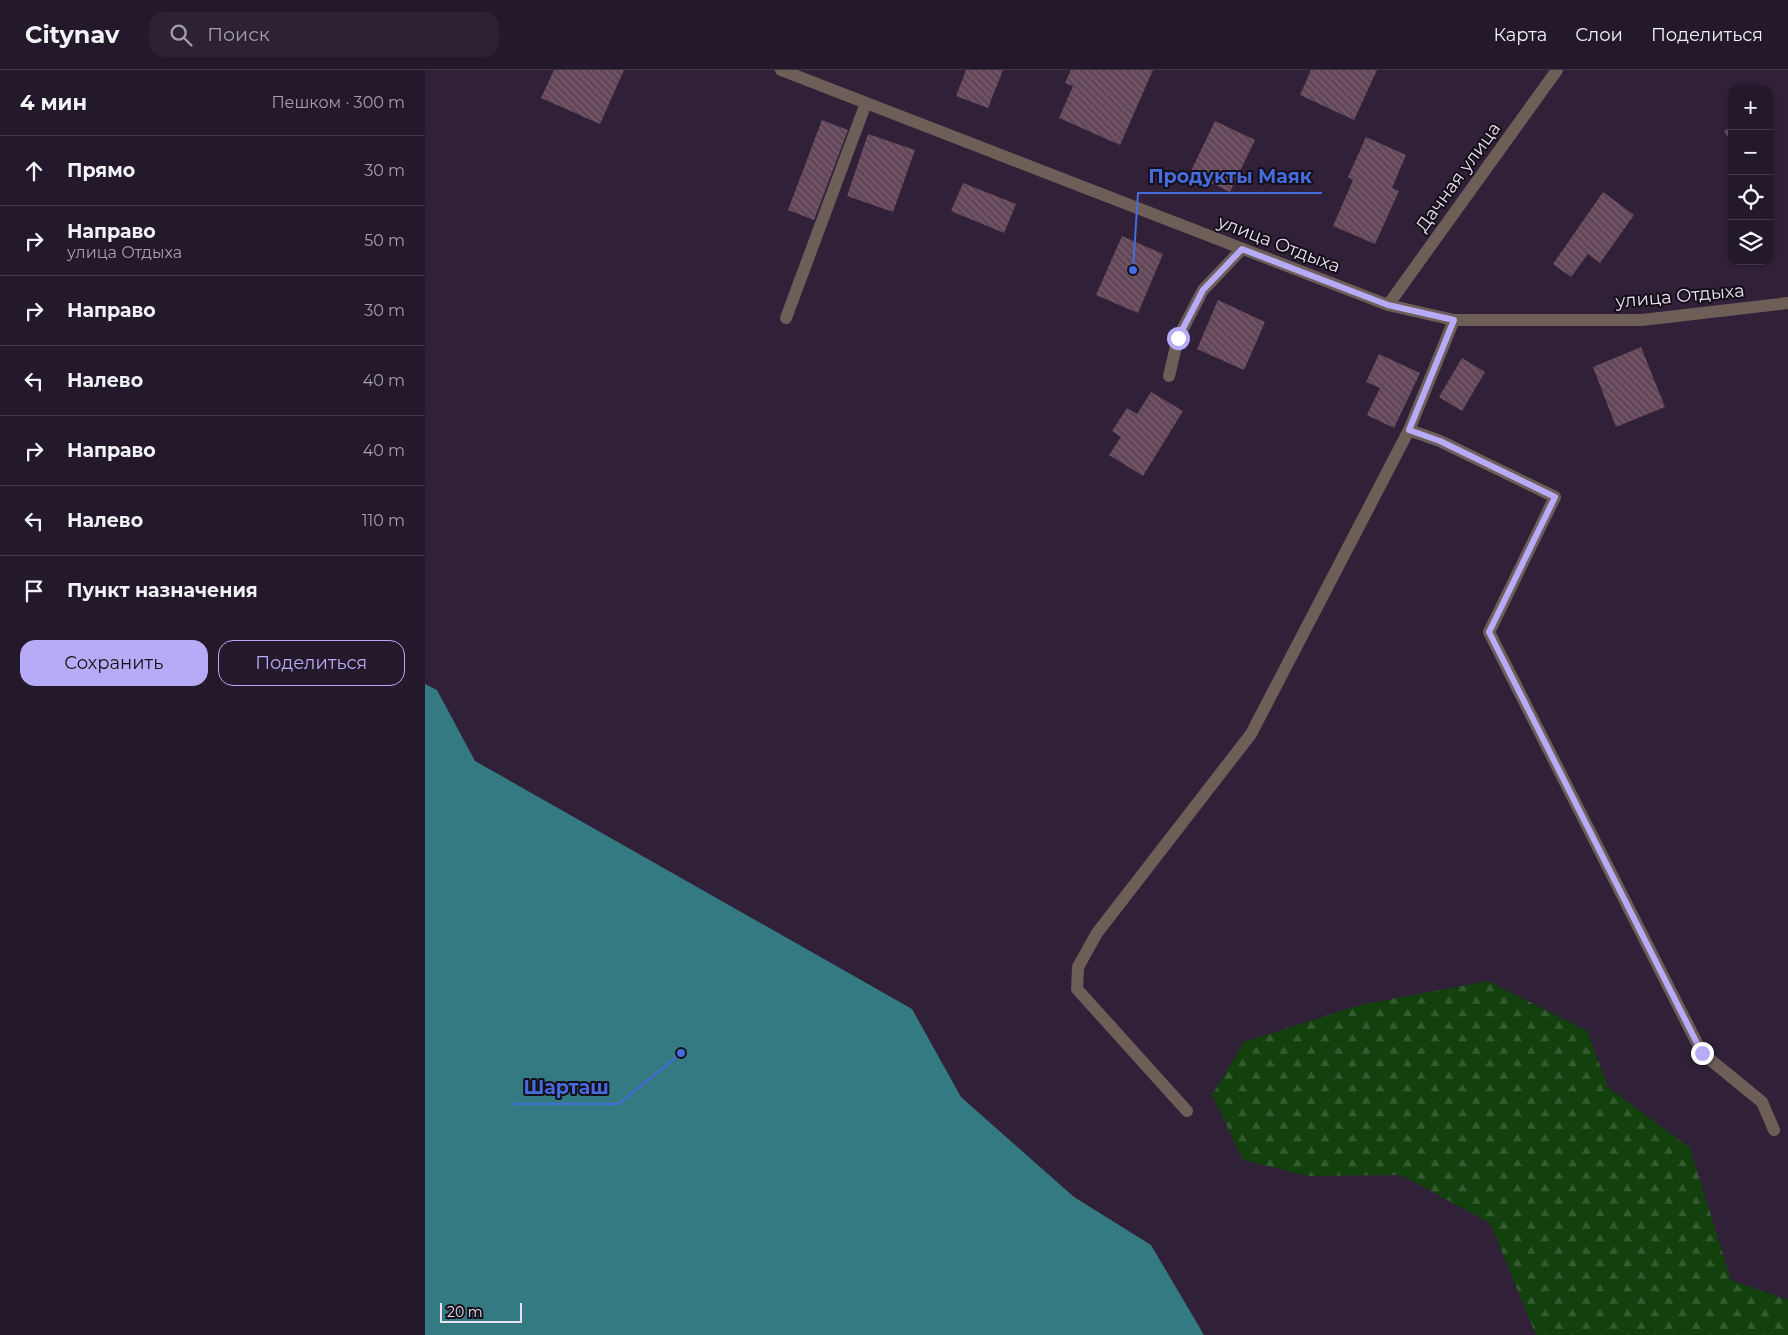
<!DOCTYPE html>
<html lang="ru">
<head>
<meta charset="utf-8">
<style>
  body { margin:0; font-family:Montserrat,sans-serif; background:#2c2233; color:#f1f3f6 }
  .controls { position:absolute; right:15px; top:15px; display:grid; overflow:hidden; border-radius:10px; box-shadow:0 1px 4px #0004 }
  .controls button { width:45px; height:45px; display:grid; place-items:center; padding:0; border:0; border-bottom:1px solid #413847; background:#24192b; color:#f1f3f6; font:25px sans-serif }
  .scale { position:absolute; left:15px; bottom:12px; width:82px; box-sizing:border-box; padding-left:5px; border:2px solid #e9e0f0; border-top:0; font-size:14px; line-height:18px; white-space:nowrap; color:#e9e0f0; -webkit-text-stroke:4px #140e18; paint-order:stroke }
  .stop { position:absolute; width:15px; height:15px; margin:-11px; border:4px solid #b7abf7; border-radius:50%; background:#fff }
  .stop.end { background:#b7abf7; border-color:#fff; box-shadow:0 1px 5px #0008 }
  .list { margin:0; padding:0; list-style:none }
  h2 { display:flex; justify-content:space-between; align-items:center; height:65px; margin:0; padding:0 20px; font-size:21px }
  h2 small { font-size:16px; font-weight:400; color:#a3a0a9 }
  .list li { display:grid; grid-template-columns:32px 1fr auto; gap:15px; align-items:center; box-sizing:border-box; height:70px; padding:0 20px; border-top:1px solid #413847 }
  .list b { display:block; font-size:19px; white-space:nowrap }
  .list p { margin:0; font-size:16px; white-space:nowrap; color:#a3a0a9 }
  .list em { font-size:16px; font-style:normal; color:#a3a0a9 }
  .actions { display:flex; gap:10px; padding:15px 20px }
  .actions a { flex:1; padding:11px 0; border:1px solid #b7abf7; border-radius:15px; text-align:center; font-size:18px; color:#b7abf7 }
  .actions .main { background:#b7abf7; color:#111 }
  .icon { flex:none; width:28px; height:28px; fill:none; stroke:currentColor; stroke-width:2; stroke-linecap:round; stroke-linejoin:round }
  .map { position:relative; flex:none; width:1363px; height:1265px; overflow:hidden }
  header { display:flex; align-items:center; gap:30px; box-sizing:border-box; height:70px; padding:0 25px; background:#24192b; border-bottom:1px solid #413847 }
  header strong { font-size:24px }
  nav { display:flex; gap:28px; margin-inline-start:auto; font-size:18px }
  .search { width:350px; height:45px; background:#2c2233; display:flex; align-items:center; gap:12px; box-sizing:border-box; padding:0 18px; border-radius:15px; color:#a3a0a9; font-size:19px }
  main { display:flex }
  aside { flex:1; background:#24192b }
  .map>svg:first-child { display:block }
  .forest { fill:url(#forest-firs) }
  .water { fill:#347a82 }
  .building { fill:url(#building-back-hatch) }
  .lines { fill:none; stroke-linecap:round; stroke-linejoin:round }
  .minor { stroke:#6d5f58; stroke-width:12 }
  .route { stroke:#b7abf7; stroke-width:6 }
  .labels { text-anchor:middle; stroke-width:4; stroke-linejoin:round; paint-order:stroke }
  .street-label { font-size:18px; fill:#e9e0f0; stroke:#140e18 }
  .leader { fill:none; stroke:#466bdd; stroke-width:2 }
  .callout-dot { fill:#466bdd; stroke:#140e18; stroke-width:2 }
  .callout-label { font-size:19px; text-anchor:middle; font-weight:bold; fill:#466bdd; stroke:#140e18; stroke-width:4; stroke-linejoin:round; paint-order:stroke }
</style>
</head>
<body>
<header>
<strong>Citynav</strong>
<div class="search"><svg class="icon" aria-label="search" viewBox="0 0 24 24"><circle cx="10" cy="10" r="6"/><path d="M15 15l6 6"/></svg>Поиск</div>
<nav><a>Карта</a><a>Слои</a><a>Поделиться</a></nav>
</header>
<main>
<aside>
<h2>4 мин<small>Пешком · 300 m</small></h2>
<ul class="list">
<li><svg class="icon" aria-label="ahead" viewBox="0 0 24 24"><path d="M12 20V5M6 11l6-6 6 6"/></svg><div><b>Прямо</b></div><em>30 m</em></li>
<li><svg class="icon" aria-label="right" viewBox="0 0 24 24"><path d="M7 20v-9h11M14 6l5 5-5 5"/></svg><div><b>Направо</b><p>улица Отдыха</p></div><em>50 m</em></li>
<li><svg class="icon" aria-label="right" viewBox="0 0 24 24"><path d="M7 20v-9h11M14 6l5 5-5 5"/></svg><div><b>Направо</b></div><em>30 m</em></li>
<li><svg class="icon" aria-label="left" viewBox="0 0 24 24"><path d="M17 20v-9H6M10 6l-5 5 5 5"/></svg><div><b>Налево</b></div><em>40 m</em></li>
<li><svg class="icon" aria-label="right" viewBox="0 0 24 24"><path d="M7 20v-9h11M14 6l5 5-5 5"/></svg><div><b>Направо</b></div><em>40 m</em></li>
<li><svg class="icon" aria-label="left" viewBox="0 0 24 24"><path d="M17 20v-9H6M10 6l-5 5 5 5"/></svg><div><b>Налево</b></div><em>110 m</em></li>
<li><svg class="icon" aria-label="arrive" viewBox="0 0 24 24"><path d="M6 21V4h12l-3 4 3 4H6"/></svg><div><b>Пункт назначения</b></div></li>
</ul>
<div class="actions"><a class="main">Сохранить</a><a>Поделиться</a></div>
</aside>
<div class="map">
<svg width="1363" height="1265" viewBox="0 0 1363 1265">
  <defs>
    <pattern id="forest-firs" width="22" height="20" patternUnits="userSpaceOnUse" patternTransform="scale(1.25)"><rect width="22" height="20" fill="#13410d"/><path d="M5 1l3.5 6h-7zM16 11l3.5 6h-7z" fill="#355c31"/></pattern>
    <pattern id="building-back-hatch" width="6" height="6" patternUnits="userSpaceOnUse" patternTransform="scale(1.25)"><rect width="6" height="6" fill="#634657"/><path d="M-1 5l2 2M0 0l6 6M5-1l2 2" fill="none" stroke="#79606f"/></pattern>
  </defs>
  <rect width="100%" height="100%" fill="#302139"/>
  <path class="forest" d="M1063,911l99,50 21,56 82,61 41,132 57,20v35h-252l-46,-112 -89,-48 -93,1 -65,-16 -31,-65 32,-53 116,-37z"/>
  <path class="water" d="M0,614l12,6 38,71 437,248 49,88 113,100 77,48 53,90h-779z"/>
  <path class="building" d="M129,0h70l-24,54 -59,-26z
    M541,0h37l-15,38 -32,-12z
    M646,0h82l-33,75 -61,-27 14,-32 -8,-3z
    M886,0h66l-23,50 -54,-25z
    M397,50l26,10 -34,90 -26,-10z
    M790,51l40,19 -25,52 -40,-19z
    M1307,56v17l-8,-12z
    M443,64l47,16 -22,62 -46,-16z
    M941,67l40,18 -14,33 7,3 -24,53 -42,-18 20,-46 -5,-3z
    M538,113l53,21 -12,29 -53,-22z
    M1178,122l31,23 -34,48 -12,-9 -17,23 -18,-13z
    M697,166l41,18 -25,59 -42,-18z
    M793,230l47,22 -21,48 -47,-21z
    M1216,277l24,60 -49,20 -23,-60z
    M954,284l41,19 -26,55 -27,-13 13,-27 -14,-6z
    M1037,288l23,14 -23,39 -23,-14z
    M726,322l32,19 -40,65 -34,-21 12,-18 -9,-6 15,-23 10,6z"/>
  <g class="lines">
    <path class="minor" d="M356,0l607,235 66,15h188l146,-17
      M963,235l169,-235
      M361,248l80,-215
      M744,306l9,-38 25,-48 39,-41
      M984,360l31,11 115,56 -66,135 213,421 60,49 12,28
      M762,1041l-110,-122 1,-22 19,-34 154,-199 158,-304 45,-110"/>
  </g>
  <g class="lines">
    <path class="route" d="M753,268l25,-48 39,-41 146,56 66,15 -45,110 31,11 115,56 -66,135 213,421"/>
  </g>
  <g class="labels">
    <g class="street-label">
      <text transform="translate(1033 107) rotate(-54)" y="6">Дачная улица</text>
      <text transform="translate(854 174) rotate(21)" y="6">улица Отдыха</text>
      <text transform="translate(1255 226) rotate(-5)" y="6">улица Отдыха</text>
    </g>
  </g>
  <path class="leader" d="M708 200L713 123H897M256 983L194 1034H88"/>
  <g class="callout-dot">
    <circle cx="708" cy="200" r="5"/>
    <circle cx="256" cy="983" r="5"/>
  </g>
  <g class="callout-label">
    <text x="805" y="113">Продукты Маяк</text>
    <text x="141" y="1024">Шарташ</text>
  </g>
</svg>
<div class="controls">
<button>+</button>
<button>−</button>
<button><svg class="icon" aria-label="locate" viewBox="0 0 24 24"><circle cx="12" cy="12" r="6"/><path d="M12 2v4M12 18v4M2 12h4M18 12h4"/></svg></button>
<button><svg class="icon" aria-label="layers" viewBox="0 0 24 24"><path d="M12 4l9 5-9 5-9-5zM3 14l9 5 9-5"/></svg></button>
</div>
<div class="scale">20 m</div>
<div class="stop" style="left:753px;top:268px"></div>
<div class="stop end" style="left:1277px;top:983px"></div>
</div>
</main>
</body>
</html>
